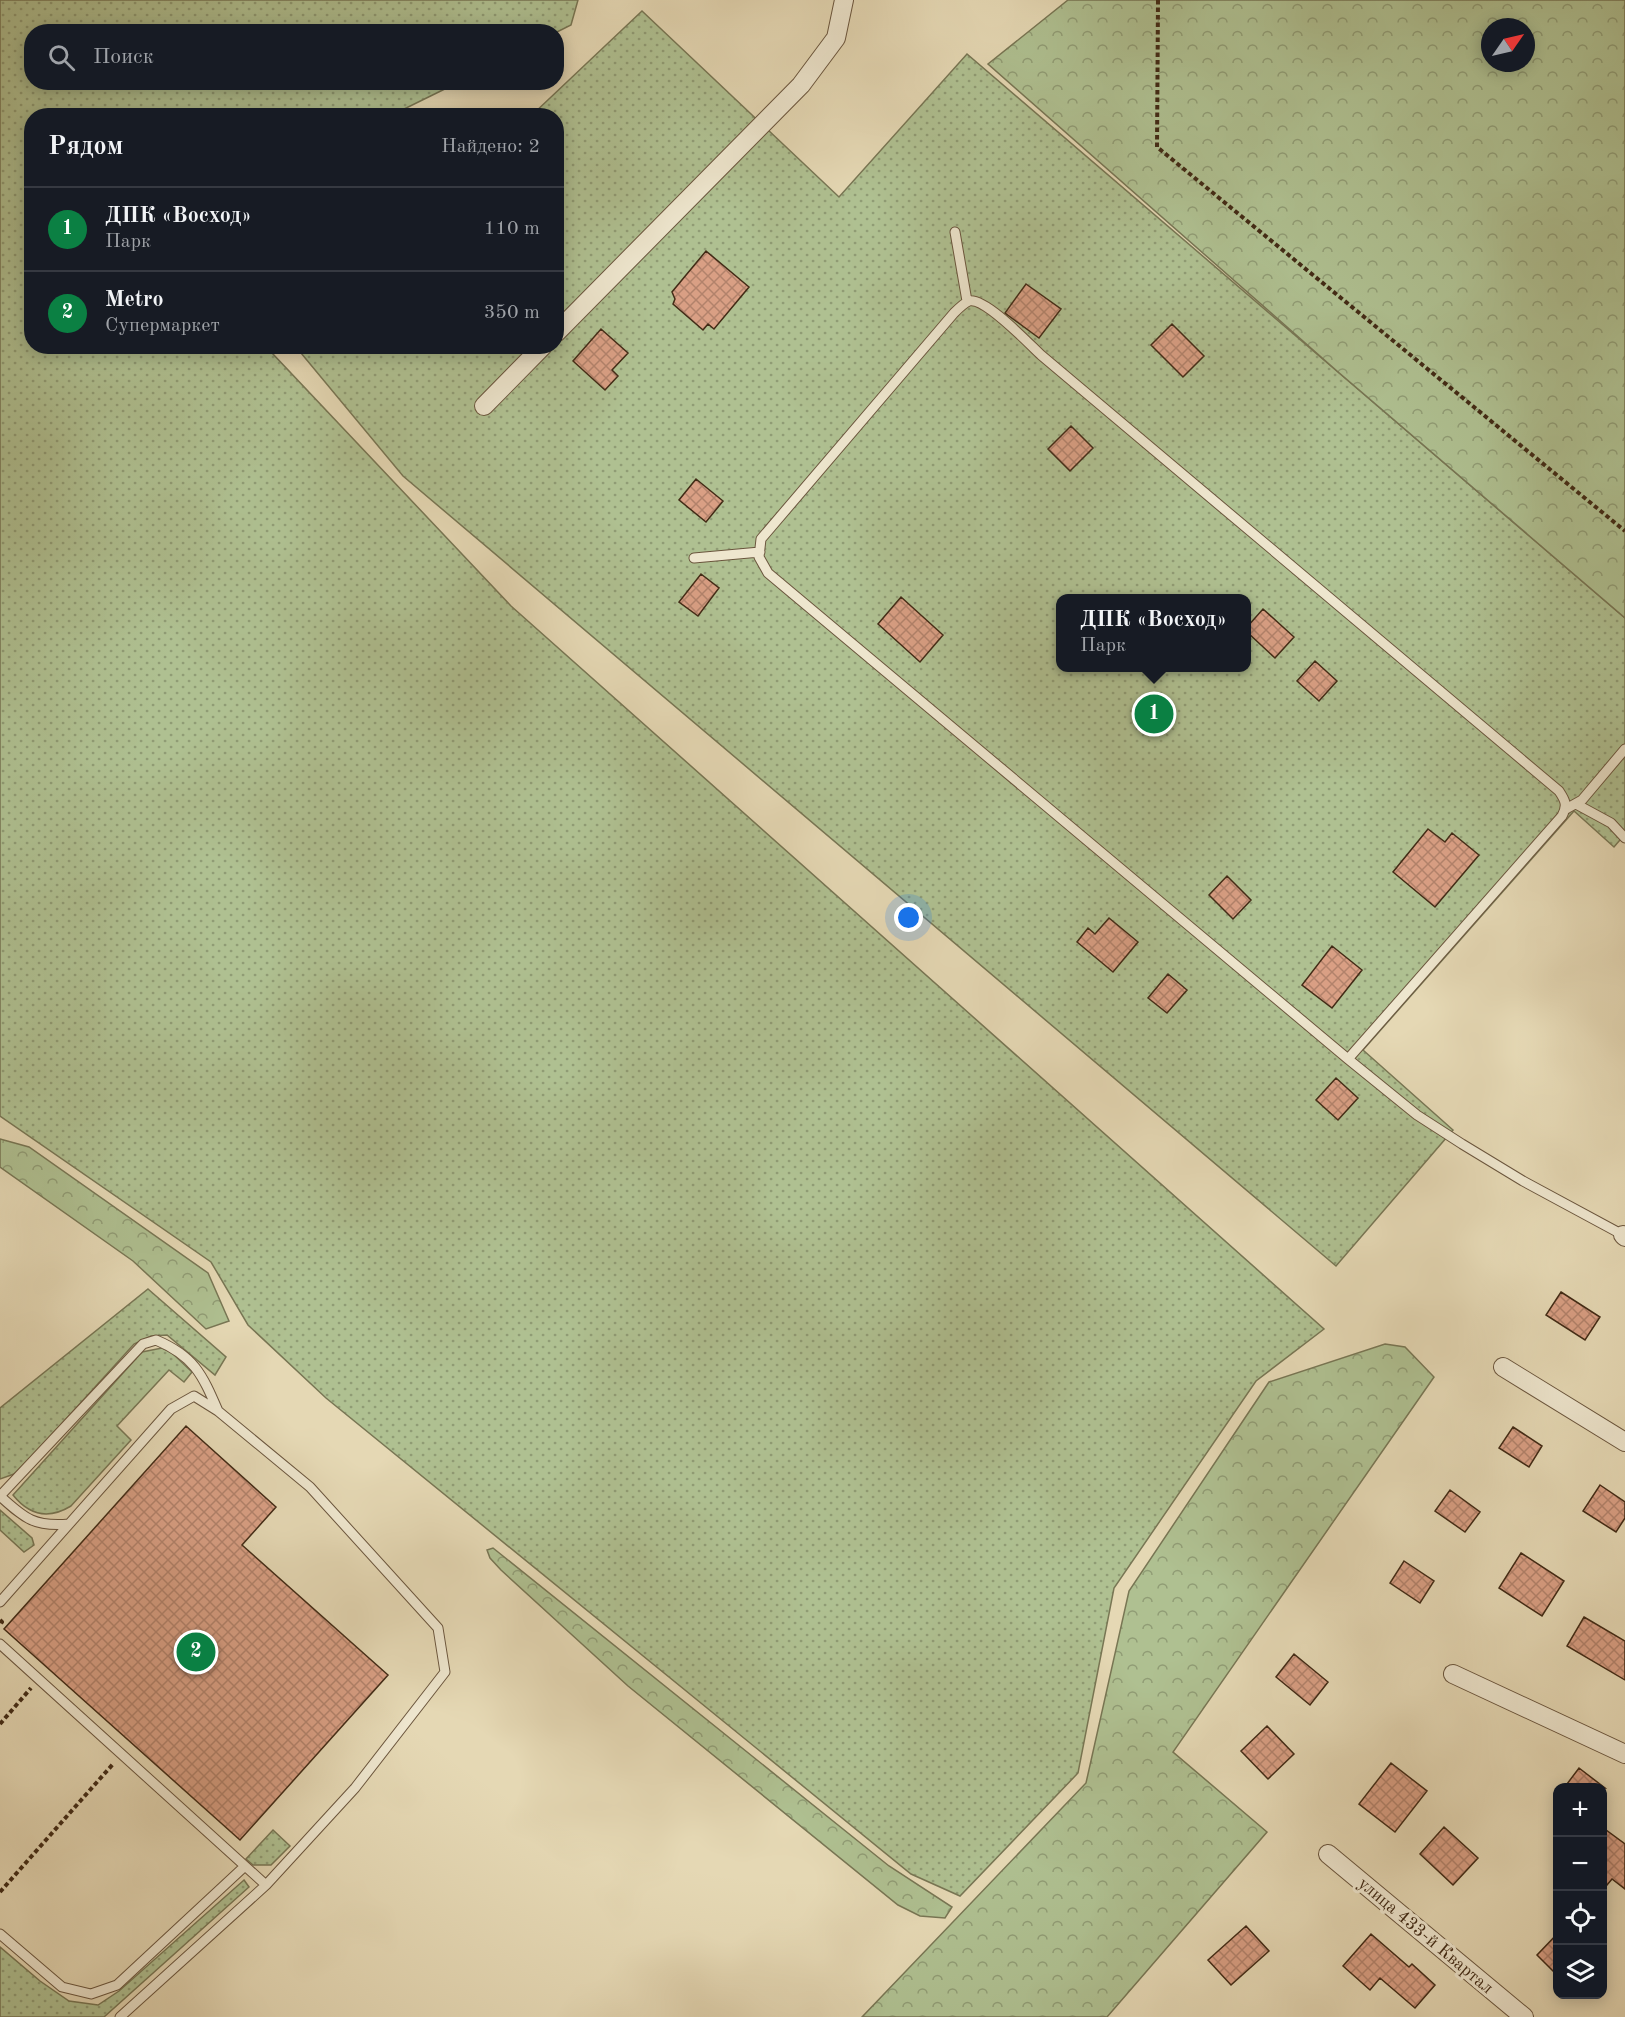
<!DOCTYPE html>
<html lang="ru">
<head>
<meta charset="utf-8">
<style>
  body { margin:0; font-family:"Old Standard TT",serif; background:#242831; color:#f1f3f6 }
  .controls { position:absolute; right:18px; bottom:18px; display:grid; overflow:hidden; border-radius:12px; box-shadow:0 3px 15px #0003 }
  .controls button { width:54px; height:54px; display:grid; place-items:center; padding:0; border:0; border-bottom:2px solid #363941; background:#171b24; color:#f1f3f6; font:30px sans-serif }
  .compass { position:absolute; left:1481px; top:18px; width:54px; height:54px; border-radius:50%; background:#171b24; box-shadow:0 3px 15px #0003; rotate:56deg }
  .you { position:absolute; left:909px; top:918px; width:21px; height:21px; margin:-15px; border:4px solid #fff; border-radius:50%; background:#1a73e8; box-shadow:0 0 0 9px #1a73e833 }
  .badge { display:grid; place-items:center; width:39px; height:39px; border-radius:50%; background:#0b8043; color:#fff; font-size:20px; font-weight:700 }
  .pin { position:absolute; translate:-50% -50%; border:3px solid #fff; box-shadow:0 2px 6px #0006 }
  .popup { position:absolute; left:1056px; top:594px; width:195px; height:78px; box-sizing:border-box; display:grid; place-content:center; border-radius:12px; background:#171b24; filter:drop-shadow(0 2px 4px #0005); font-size:20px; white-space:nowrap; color:#9ea1a6 }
  .popup b { font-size:22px; color:#f1f3f6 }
  .popup::after { content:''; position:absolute; left:50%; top:100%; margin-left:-12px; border:12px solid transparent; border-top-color:#171b24 }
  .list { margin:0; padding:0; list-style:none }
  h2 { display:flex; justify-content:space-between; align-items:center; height:78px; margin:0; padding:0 24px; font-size:26px }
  h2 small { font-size:20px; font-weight:400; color:#9ea1a6 }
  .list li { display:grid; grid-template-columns:39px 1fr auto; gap:18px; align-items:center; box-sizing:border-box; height:84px; padding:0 24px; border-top:2px solid #363941 }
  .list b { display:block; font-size:22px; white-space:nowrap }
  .list p { margin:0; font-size:20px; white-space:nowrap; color:#9ea1a6 }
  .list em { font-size:20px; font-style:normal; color:#9ea1a6 }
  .icon { flex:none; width:33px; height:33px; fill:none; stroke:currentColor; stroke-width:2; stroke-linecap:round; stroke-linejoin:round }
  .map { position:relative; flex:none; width:1625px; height:2017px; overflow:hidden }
  .search { position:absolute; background:#171b24; box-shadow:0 3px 15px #0003; left:24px; top:24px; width:540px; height:66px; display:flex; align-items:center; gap:15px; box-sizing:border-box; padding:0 21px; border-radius:24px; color:#9ea1a6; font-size:22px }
  .panel { position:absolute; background:#171b24; box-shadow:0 3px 15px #0003; left:24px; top:108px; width:540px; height:246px; border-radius:24px }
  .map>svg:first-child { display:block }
  .grass { fill:url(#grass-dots); stroke:#787654; stroke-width:1.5; fill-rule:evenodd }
  .forest { fill:url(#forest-crowns); stroke:#787654; stroke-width:1.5; fill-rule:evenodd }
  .building { fill:url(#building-cross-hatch); stroke:#422b16; stroke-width:1.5 }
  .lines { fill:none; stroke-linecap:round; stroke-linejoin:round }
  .lane-casing { stroke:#6b563e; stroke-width:11 }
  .street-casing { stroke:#6b563e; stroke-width:20 }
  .path { stroke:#422b16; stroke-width:4; stroke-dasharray:4.5 3; stroke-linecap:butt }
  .lane { stroke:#eee6ce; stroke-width:9 }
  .street { stroke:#eee6ce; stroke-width:18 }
  .labels { text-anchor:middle; stroke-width:6; stroke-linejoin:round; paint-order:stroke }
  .street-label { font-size:18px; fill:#422b16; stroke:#eee6ce }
</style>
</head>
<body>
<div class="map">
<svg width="1625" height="2017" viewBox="0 0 1625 2017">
  <defs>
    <pattern id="grass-dots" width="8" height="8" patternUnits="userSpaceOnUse" patternTransform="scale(1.5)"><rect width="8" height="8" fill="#afc091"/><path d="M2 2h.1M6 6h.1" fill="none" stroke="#909c75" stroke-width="1.8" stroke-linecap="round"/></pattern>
    <pattern id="forest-crowns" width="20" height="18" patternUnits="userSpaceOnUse" patternTransform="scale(1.5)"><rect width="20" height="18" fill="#afc091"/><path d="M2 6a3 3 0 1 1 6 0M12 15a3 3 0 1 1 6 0" fill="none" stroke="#909c75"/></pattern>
    <pattern id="building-cross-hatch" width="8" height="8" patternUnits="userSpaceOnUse" patternTransform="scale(1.5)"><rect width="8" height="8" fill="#d99f84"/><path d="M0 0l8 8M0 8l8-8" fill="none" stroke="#b2826b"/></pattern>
  </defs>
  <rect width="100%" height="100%" fill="#e5d8b4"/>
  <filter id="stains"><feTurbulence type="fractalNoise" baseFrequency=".00333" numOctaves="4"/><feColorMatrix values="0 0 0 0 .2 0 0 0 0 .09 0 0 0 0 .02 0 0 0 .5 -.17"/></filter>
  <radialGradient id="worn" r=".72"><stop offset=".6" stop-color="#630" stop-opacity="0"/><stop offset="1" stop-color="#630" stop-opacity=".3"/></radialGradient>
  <path class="grass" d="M0,0h578l-7,25 -14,7h-525v50l425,1 -65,32 -360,1v230l244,1 -3,7 238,252 813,723 -68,52 -142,207 -36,185 -118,123 -49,-22 -585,-476 -78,-73 -37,-63 -211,-146z
    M642,11l197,186 128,-143 658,564v216l-11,13 -40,-36 -211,239 90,80 -117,136 -933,-790 -107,-129 260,-1v-230l-24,-1zM1061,598h186v70h-186z
    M148,1289l78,68 -11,18 -48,-40 -16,1 -17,8 -107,118 -13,12 -14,5v-71z
    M162,1348l10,5 20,19 -8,10 -15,-12 -52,56 14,14 -60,66c-23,14 -42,9 -58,-11l129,-143z
    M0,1510l32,28 2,7 -10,7 -24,-22z
    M273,1830l17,16 -19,19h-18l-7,-6z
    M244,1880l5,7 -145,130h-104v-70l40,34 29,20 29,4 21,-14z"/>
  <path class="forest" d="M1068,0h557v618l-288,-247 -349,-307zM1490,27h36v36h-36z
    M0,1139l29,8 179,126 21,48 -23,8 -73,-68 -133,-94z
    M1385,1344l20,3 29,30 -261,375 94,80 -160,185h-245l224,-234 43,-192 140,-209z
    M493,1548l396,318 63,41 -7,11 -25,-2 -22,-11 -270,-219 -127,-116 -11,-12 -3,-8z"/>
  <path class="building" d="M706,251l43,36 -35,42 -6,-5 -5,6 -30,-26 2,-5 -3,-7z
    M1026,284l35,25 -22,29 -34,-25z
    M1172,324l32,32 -21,21 -32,-32z
    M601,329l27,24 -16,17 6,6 -13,14 -32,-29z
    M1071,426l22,22 -23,23 -22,-22z
    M696,479l27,22 -17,21 -27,-22z
    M701,574l18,14 -21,28 -19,-14z
    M901,597l42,38 -23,27 -42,-38z
    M1263,609l31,28 -19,21 -28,-26v-5z
    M1315,661l22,20 -18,20 -22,-20z
    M1428,829l17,13 7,-9 27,22 -44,52 -42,-35z
    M1227,876l24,24 -18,19 -24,-24z
    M1109,918l29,24 -25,30 -36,-30 11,-14 7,6z
    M1332,946l30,24 -30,38 -30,-23z
    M1168,974l19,16 -20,23 -19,-15z
    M1336,1078l22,20 -20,22 -22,-20z
    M1561,1292l39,25 -15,23 -39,-25z
    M186,1426l90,81 -34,38 146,130 -148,165 -236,-211z
    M1513,1427l29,19 -13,21 -30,-19z
    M1600,1485l25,17v16l-9,14 -33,-21z
    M1450,1490l30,22 -15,20 -30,-21z
    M1521,1553l43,28 -22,35 -43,-28z
    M1404,1561l30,20 -14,22 -30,-20z
    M1584,1617l41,24v39l-58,-34z
    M1294,1654l34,28 -18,23 -34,-28z
    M1267,1726l27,28 -26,25 -27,-28z
    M1391,1763l36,28 -32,41 -36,-28z
    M1579,1768l26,20h-41z
    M1444,1827l34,31 -25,27 -33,-31z
    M1602,1827l23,17v45l-13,-10 -10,12z
    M1246,1926l23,25 -38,34 -23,-25z
    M1371,1934l38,33 3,-3 23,21 -20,23 -35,-30 -10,12 -27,-24z
    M1557,1934v41l-20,-20z"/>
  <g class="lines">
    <defs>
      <path id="lane" d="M955,232l12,69
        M694,558l66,-6
        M1576,804l35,19 14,15
        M1566,809l16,-9 43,-51
        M1348,1059l214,-243c6,-11 3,-16 -3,-25l-518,-436c-12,-11 -56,-58 -72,-54 -5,2 -11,8 -15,12l-193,226 -2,18 9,16 580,486 69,56 45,29 61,37 100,54
        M0,1496l143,-152 13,-4c38,16 46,34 62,71
        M0,1496c25,23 35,31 69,28
        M0,1602l171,-193 23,-13 24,15 92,76 128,141 7,44 -90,116 -89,97 -146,132
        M0,1644l245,222 -128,119 -26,9 -29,-7 -62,-53
        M245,1866l21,19"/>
      <path id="street" d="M556,333l245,-248 35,-47 8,-38
        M484,406l59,-60
        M1623,1235l2,2
        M1503,1367l122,75
        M1453,1674l172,80
        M1328,1854l196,163"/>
    </defs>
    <use href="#lane" class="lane-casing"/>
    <use href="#street" class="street-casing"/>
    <path class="path" d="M1158,0l-1,147 468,384
      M0,1620l2,2 -2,2
      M0,1724l31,-36
      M0,1892l113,-128"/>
    <use href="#lane" class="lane"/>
    <use href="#street" class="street"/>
  </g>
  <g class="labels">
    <g class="street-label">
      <text transform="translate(1426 1935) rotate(40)" y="6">улица 433-й Квартал</text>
    </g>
  </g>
  <rect width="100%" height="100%" filter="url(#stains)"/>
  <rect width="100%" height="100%" fill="url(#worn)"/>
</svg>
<div class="controls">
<button>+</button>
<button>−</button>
<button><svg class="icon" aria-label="locate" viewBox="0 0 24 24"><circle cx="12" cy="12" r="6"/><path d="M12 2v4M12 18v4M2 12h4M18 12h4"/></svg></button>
<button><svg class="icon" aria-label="layers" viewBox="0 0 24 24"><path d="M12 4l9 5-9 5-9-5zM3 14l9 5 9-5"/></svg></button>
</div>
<svg class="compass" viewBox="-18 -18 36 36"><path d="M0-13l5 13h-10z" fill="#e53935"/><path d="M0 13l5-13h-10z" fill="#9ea1a6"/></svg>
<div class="you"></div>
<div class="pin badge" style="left:1154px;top:714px">1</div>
<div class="popup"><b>ДПК «Восход»</b>Парк</div>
<div class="pin badge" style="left:196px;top:1652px">2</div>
<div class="search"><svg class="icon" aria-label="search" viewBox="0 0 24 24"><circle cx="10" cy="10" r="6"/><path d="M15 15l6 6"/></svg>Поиск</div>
<section class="panel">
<h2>Рядом<small>Найдено: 2</small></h2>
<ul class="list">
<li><span class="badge">1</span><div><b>ДПК «Восход»</b><p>Парк</p></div><em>110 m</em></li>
<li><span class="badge">2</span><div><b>Metro</b><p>Супермаркет</p></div><em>350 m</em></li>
</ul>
</section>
</div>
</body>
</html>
